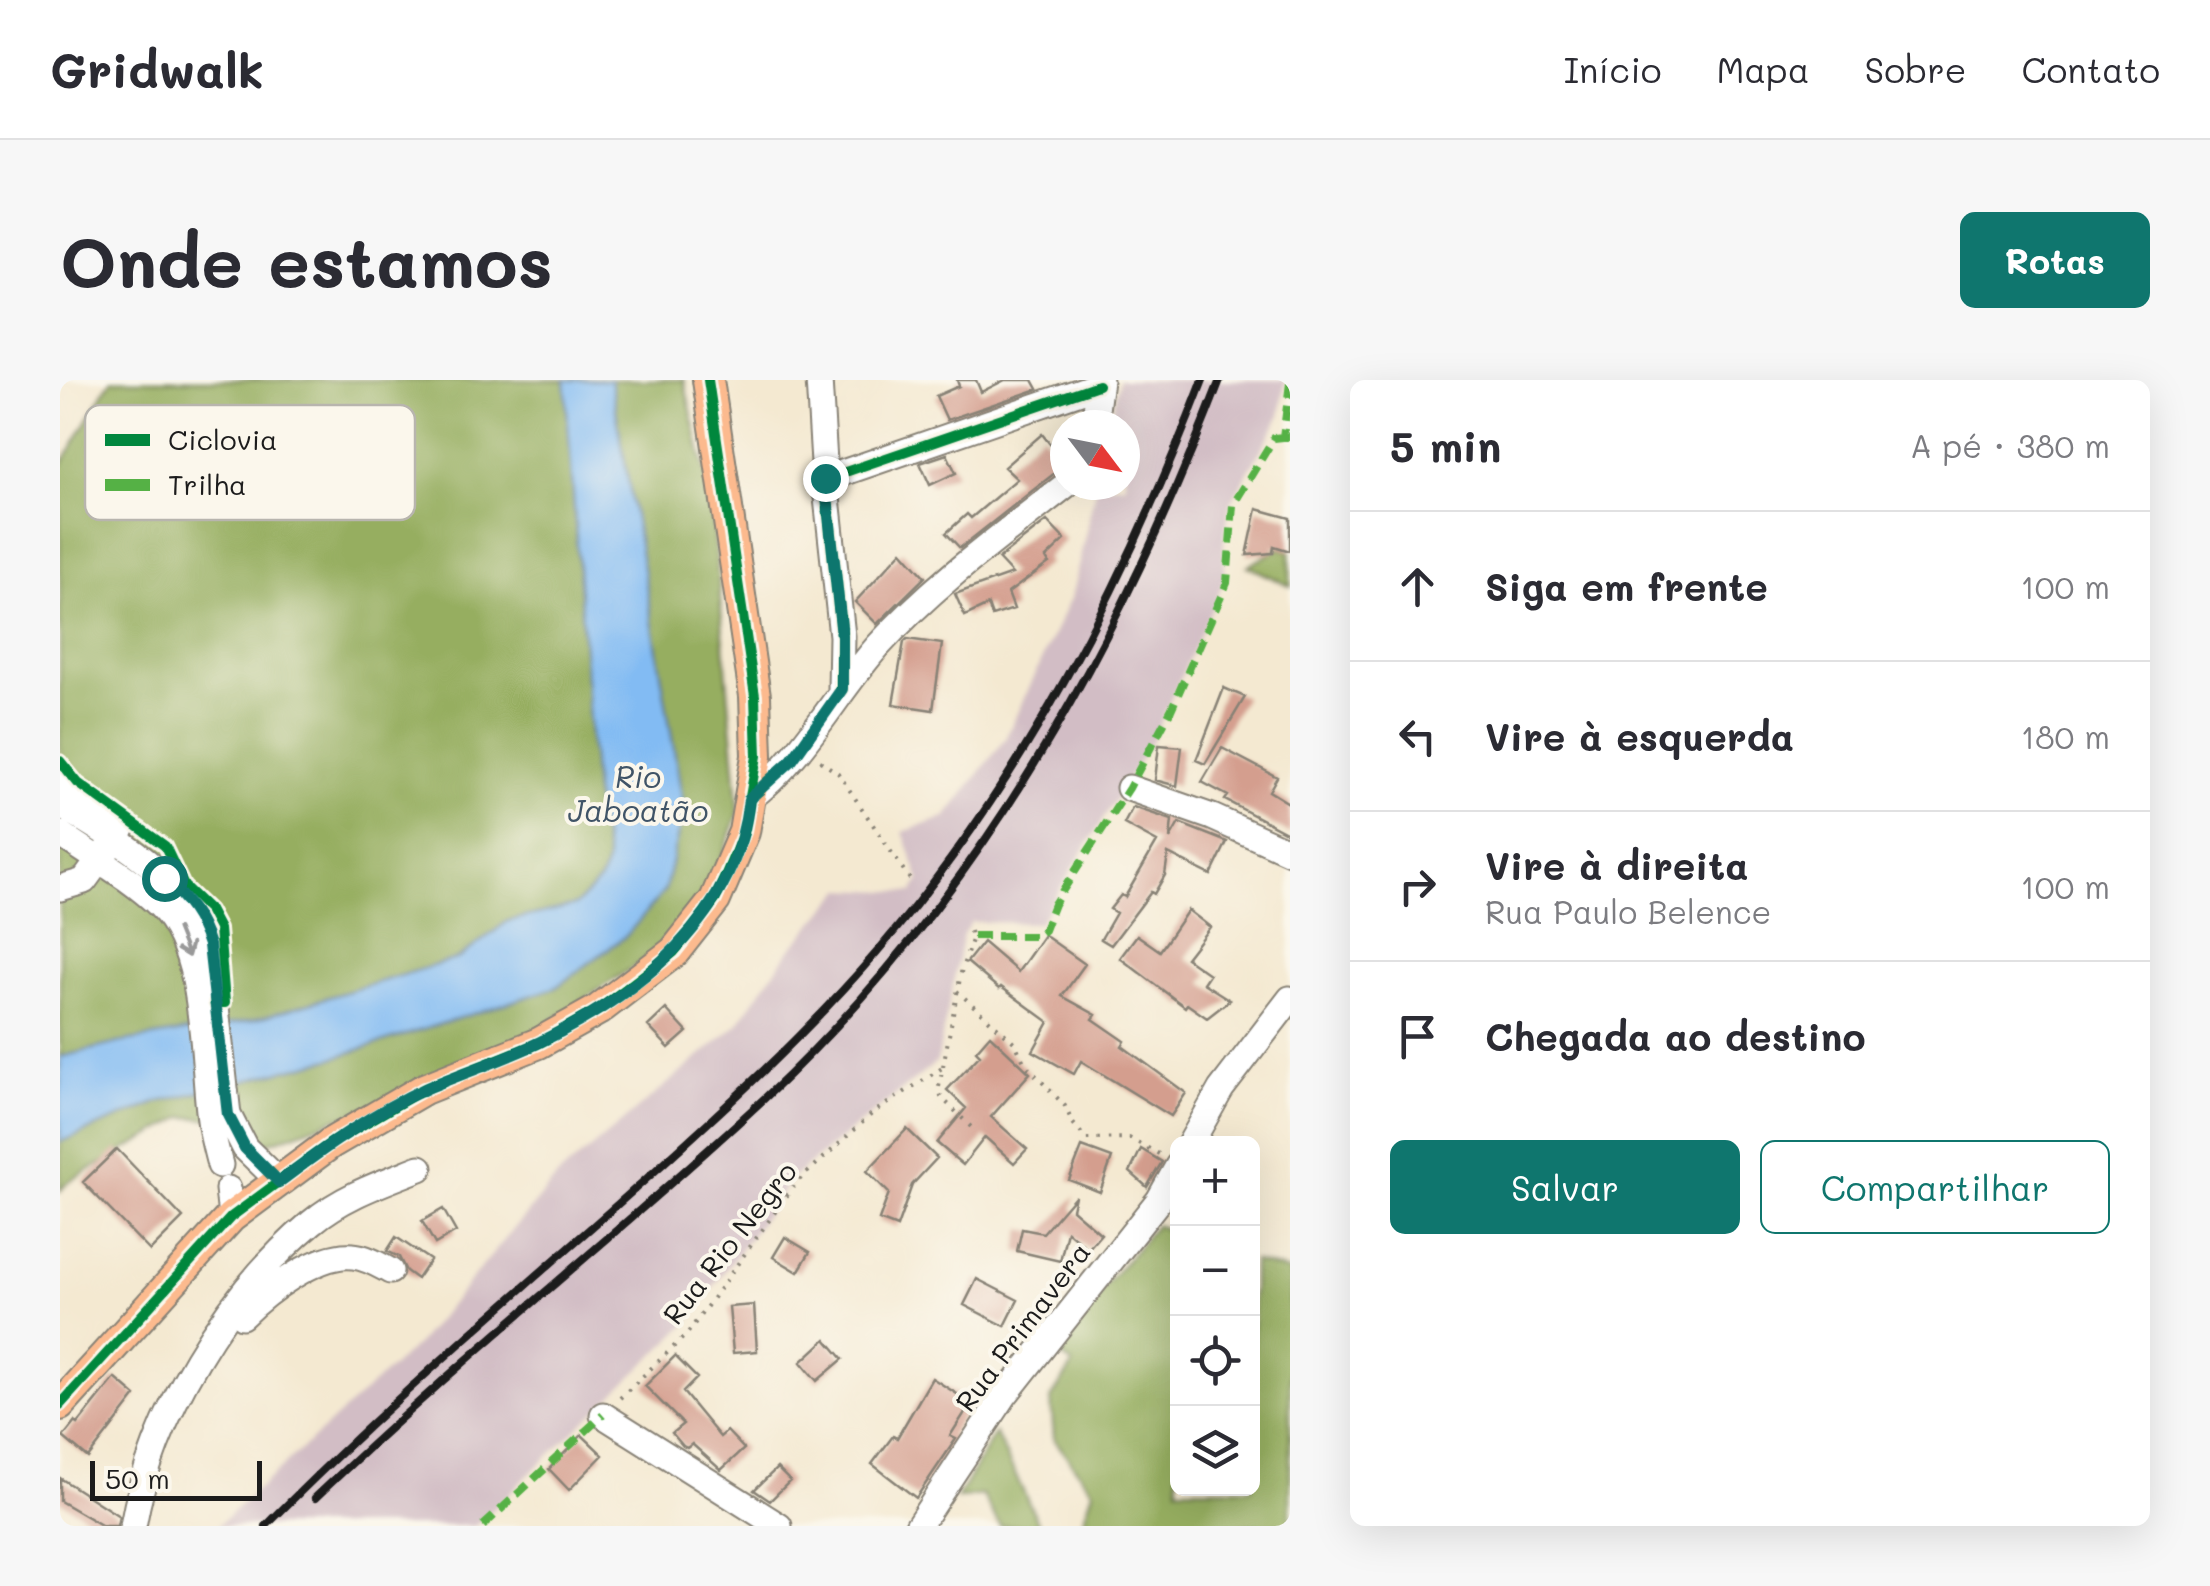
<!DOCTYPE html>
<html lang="pt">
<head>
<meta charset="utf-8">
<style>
  body { margin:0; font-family:Mali,sans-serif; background:#f7f7f7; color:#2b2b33 }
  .controls { position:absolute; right:30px; bottom:30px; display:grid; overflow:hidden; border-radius:15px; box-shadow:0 10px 40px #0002 }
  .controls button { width:90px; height:90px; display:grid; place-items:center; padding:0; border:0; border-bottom:2px solid #e1e1e2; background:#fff; color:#2b2b33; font:50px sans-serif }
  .compass { position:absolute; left:990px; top:30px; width:90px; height:90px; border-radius:50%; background:#fff; box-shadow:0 10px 40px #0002; rotate:122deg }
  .scale { position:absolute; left:30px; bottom:25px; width:172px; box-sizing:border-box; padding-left:10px; border:5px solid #1c1c1c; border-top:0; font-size:28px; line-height:35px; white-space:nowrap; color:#1c1c1c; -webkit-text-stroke:8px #fbf7ec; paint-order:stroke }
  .stop { position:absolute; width:30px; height:30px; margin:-22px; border:8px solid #0f766e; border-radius:50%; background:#fff }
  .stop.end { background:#0f766e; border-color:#fff; box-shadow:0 2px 10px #0008 }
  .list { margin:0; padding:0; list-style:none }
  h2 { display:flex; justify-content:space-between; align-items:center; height:130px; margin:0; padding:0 40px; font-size:42px }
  h2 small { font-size:32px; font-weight:400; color:#7c7c81 }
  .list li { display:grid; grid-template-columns:65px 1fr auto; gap:30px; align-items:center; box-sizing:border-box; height:150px; padding:0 40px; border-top:2px solid #e1e1e2 }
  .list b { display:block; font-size:38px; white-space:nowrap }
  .list p { margin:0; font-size:32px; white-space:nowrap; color:#7c7c81 }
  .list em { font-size:32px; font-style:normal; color:#7c7c81 }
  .actions { display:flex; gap:20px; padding:30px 40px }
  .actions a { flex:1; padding:22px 0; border:2px solid #0f766e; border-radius:15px; text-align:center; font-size:35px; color:#0f766e }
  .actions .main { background:#0f766e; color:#fff }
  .icon { flex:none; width:55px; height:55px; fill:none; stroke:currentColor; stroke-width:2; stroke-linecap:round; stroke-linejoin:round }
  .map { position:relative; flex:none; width:1230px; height:1146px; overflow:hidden; border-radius:15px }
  header { display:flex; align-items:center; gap:60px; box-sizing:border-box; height:140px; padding:0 50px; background:#fff; border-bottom:2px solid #e1e1e2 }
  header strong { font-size:48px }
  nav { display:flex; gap:55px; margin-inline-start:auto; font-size:35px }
  .intro { display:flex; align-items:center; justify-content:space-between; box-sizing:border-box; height:240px; padding:0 60px }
  h1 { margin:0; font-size:70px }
  .button { padding:25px 45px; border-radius:15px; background:#0f766e; color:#fff; font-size:35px; font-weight:700 }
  main { display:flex; gap:60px; padding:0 60px }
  aside { flex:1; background:#fff; border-radius:15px; box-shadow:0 10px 40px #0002 }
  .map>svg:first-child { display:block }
  .industrial { fill:#d2bdc5 }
  .forest { fill:#96ae60; stroke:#59653e; stroke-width:2.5 }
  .water { fill:#82bbf3; stroke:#4f6c88; stroke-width:2.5 }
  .building { fill:#d49e8e }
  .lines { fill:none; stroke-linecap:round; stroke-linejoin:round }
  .minor-casing { stroke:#888276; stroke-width:29 }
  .major-casing { stroke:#888276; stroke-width:34 }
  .path { stroke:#888276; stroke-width:4; stroke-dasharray:2.5 8; stroke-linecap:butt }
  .minor { stroke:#fff; stroke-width:25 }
  .major { stroke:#fcba8e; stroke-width:30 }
  .rail { stroke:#1c1c1c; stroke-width:8 }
  .quiet { stroke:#55b145; stroke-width:8; stroke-dasharray:15 8; stroke-linecap:butt }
  .cycleway-casing { stroke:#fbf7ec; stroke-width:16 }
  .cycleway { stroke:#00873e; stroke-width:10 }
  .oneway { stroke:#999 }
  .route { stroke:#0f766e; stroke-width:12 }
  .labels { text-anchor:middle; stroke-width:8; stroke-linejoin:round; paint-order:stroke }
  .street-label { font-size:28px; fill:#1c1c1c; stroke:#fbf7ec }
  .water-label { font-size:30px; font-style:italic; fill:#405467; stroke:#fbf7ec }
  .key { fill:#fbf7ec; stroke:#b8b5ae; stroke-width:2.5 }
  .key-label { font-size:28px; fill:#1c1c1c }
</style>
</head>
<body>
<header>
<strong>Gridwalk</strong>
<nav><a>Início</a><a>Mapa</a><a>Sobre</a><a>Contato</a></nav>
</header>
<div class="intro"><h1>Onde estamos</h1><a class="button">Rotas</a></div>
<main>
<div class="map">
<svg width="1230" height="1146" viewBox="0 0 1230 1146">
  <rect width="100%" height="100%" fill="#fbf7ec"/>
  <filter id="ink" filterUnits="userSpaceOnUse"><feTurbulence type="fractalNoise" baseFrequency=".01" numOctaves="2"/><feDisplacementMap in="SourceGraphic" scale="20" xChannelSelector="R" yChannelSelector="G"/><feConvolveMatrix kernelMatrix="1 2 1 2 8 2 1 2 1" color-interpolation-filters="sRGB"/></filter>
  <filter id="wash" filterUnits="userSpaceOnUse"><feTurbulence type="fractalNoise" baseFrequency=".0048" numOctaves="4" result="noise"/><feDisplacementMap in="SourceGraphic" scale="40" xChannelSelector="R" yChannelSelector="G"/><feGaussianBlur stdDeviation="2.25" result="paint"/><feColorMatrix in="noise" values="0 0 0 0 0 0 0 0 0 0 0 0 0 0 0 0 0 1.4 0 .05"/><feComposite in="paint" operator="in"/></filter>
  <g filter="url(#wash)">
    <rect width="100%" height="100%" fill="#f4e9d1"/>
    <path class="industrial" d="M1059,0h167l-6,37 -50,87 -6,38 1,37 -71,158 -115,186 -68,-1 -8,12 -26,128 -144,115 -106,147 -212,202h-258l201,-183 140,-167 178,-150 53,-75 54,-62 70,3 7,-12 -17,-48 43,-15 59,-78 67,-145 24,-109h29v-60h-16z"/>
    <path class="forest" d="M51,0h573l27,117 28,315 -25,67 -49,67 -132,87 -159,72 -117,42 -34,-27 -39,-3 -116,65 -8,9v-724z
      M1220,168l10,3v35l-42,-20z
      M1096,845l21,9 1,254h74l1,-227 37,11v254h-209l12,-35 -39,-52 -3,-40 22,-34 -12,-9 24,-47z
      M935,1053l45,93h-40l-18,-31 -25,4z"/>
    <path class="water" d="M505,0h46l73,428 -19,82 -39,46 -71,52 -225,71 -171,43 -99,40v-85l58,-14 131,-22 210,-63 49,-37 68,-16 24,-24 7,-21 -13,-68z"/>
    <g id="blocks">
      <path class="building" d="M897,0h19l5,12 24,-12h28l5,9 -91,31 -11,-24 23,-10z
        M1005,48v41l-9,3 -96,76 -14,-15 21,-19 4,4 46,-39 -13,-12 38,-33 8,10z
        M887,74l9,19 -26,12 -10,-22z
        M1197,129l33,9v33l-16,-5 -1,7 -26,2z
        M987,141l18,19 -19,18 3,5 -41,30 6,16 -22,7 -4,-11 -23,11 -10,-22 57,-20 -14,-15z
        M842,171l23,26 -48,47 -22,-22z
        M847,259l35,5 -9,66 -40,-6 11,-62z
        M1164,308l21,9 -40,67 -9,-4z
        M1099,365l23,2 -5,39 -22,-6z
        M1162,368l55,29 -8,14 21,13v30l-65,-34 3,-4 -26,-14z
        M1073,427l39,13 -2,19 9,-16 48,19 -16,33 -43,-21 -3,21 -11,19 -3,-2 -40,53 -10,-6 15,-26 -6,-4 11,-14 4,2 32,-55 -33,-18z
        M1128,530l22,17 -24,31 23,16 -6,9 27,17 -23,18 -20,-14 -2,3 -65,-49 17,-23 23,16z
        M984,555l41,29 -23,32 34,19 -3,4 32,22 -3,5 64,47 -15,23 -90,-55 -7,13 -41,-23 16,-29 -48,-35 -2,2 -32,-27 16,-20 35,30z
        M606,629l21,23 -18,16 -21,-22z
        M930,655l40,38 -39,44 36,32 -13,14 -29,-26 -22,28 -26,-22 29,-35 -19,-18 33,-35 -4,-4z
        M847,749l30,29 -25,27 -15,42 -18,-7 10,-27 -22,-22z
        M1022,767l30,11 -12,34 -31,-12z
        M57,769l66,69 -33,33 -67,-69z
        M1081,769l21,13 -15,25 -17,-15z
        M1015,816l-3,13 29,25 -13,15 -21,-18 -7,30 -43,-10 5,-22 21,4z
        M383,829l13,23 -21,12 -13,-23z
        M336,857l34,23 -13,19 -11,-8 -7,-14 -12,-6z
        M725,857l25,15 -12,20 -25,-15z
        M917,899l41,21 -13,26 -41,-21z
        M694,925l3,46 -24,2 -4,-46z
        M766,959l17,20 -26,22 -16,-19z
        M615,976l22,22 -14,14 37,45 7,-6 17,18 -23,21 -29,-26 -5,4 -4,-2 -11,-13 11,-9 -38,-38z
        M55,998l21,18 -48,62 -25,-21 12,-15 3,2z
        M872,998l39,25 -21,33 6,3 -40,59 -44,-34 21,-28 4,2z
        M522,1055l21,20 -34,35 -20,-21z
        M717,1088l13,13 -20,20 -16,-11z
        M0,1098l59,38 -2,10h-14l-43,-25z"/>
    </g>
  </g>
  <g filter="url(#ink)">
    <use href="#blocks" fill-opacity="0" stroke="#888276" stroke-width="2.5"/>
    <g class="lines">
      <defs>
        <path id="minor" d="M759,0l6,99
          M1034,45l6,-45
          M781,309l1,-53 -17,-157 273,-94
          M0,398l62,51 -38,52 -24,7
          M1069,408l83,29 78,35
          M689,419c53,-39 85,-103 129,-153 56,-62 123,-110 188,-161
          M0,425c57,35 127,72 149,140l19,170 17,33 34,33
          M0,454c33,23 71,44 100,72 47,46 42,152 50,214 2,15 6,30 10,45
          M1130,764l31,-55 69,-90
          M168,809l3,28
          M182,936c23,-23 76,-64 111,-60 13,1 26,9 37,15
          M543,1035l176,111
          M73,1146c19,-110 93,-232 178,-303 32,-27 71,-40 109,-55
          M858,1146l86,-130 155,-196 19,-34"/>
        <path id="major" d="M0,1025l171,-188 100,-74 93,-54 115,-46 59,-33 76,-58 41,-52 29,-68 13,-76 -2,-60 -47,-316"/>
      </defs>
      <use href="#minor" class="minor-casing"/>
      <use href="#major" class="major-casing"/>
      <path class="path" d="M760,381l18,12 75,111
        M910,551l2,9 -10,28 -23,119 2,10 34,34
        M897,611l58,52 10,21 40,42 7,16 14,17 43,-1 30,16
        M560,1018l67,-64 109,-151 78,-71 68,-44"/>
      <use href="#minor" class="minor"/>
      <use href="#major" class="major"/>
      <path class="rail" d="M255,1118c145,-140 305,-264 452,-402 213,-201 349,-446 453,-716
        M206,1146c120,-122 251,-232 379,-346 80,-72 160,-145 231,-227 145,-168 248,-367 327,-573"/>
      <path class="quiet" d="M1230,3l-7,54h7
        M913,556h63l8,-6 10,-26 75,-116 42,-78 56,-127 6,-78 41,-67 9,-1
        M423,1146l120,-111"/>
      <defs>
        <path id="cycleway" d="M781,309l1,-53 -17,-157 273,-94
          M0,381l18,22 87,63 19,40 25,24 10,19 6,74h-10
          M0,1025l171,-188 100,-74 93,-54 115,-46 59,-33 76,-58 41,-52 29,-68 13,-76 -2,-60 -47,-316"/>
      </defs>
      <use href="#cycleway" class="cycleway-casing"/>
      <use href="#cycleway" class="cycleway"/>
    </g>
    <defs><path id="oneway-shaft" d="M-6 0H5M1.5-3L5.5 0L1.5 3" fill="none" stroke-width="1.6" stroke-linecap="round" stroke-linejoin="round" transform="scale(2.5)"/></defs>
    <use class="oneway" href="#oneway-shaft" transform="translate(123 563) rotate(68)"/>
  </g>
  <g class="lines" filter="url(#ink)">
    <path class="route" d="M104,498c22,21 36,38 45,67l19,170 17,33 34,34c46,-35 95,-70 148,-94 37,-16 77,-28 113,-46 99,-48 197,-126 209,-243l43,-39 50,-71v-53l-17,-158"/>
  </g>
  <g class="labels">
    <g class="street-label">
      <text transform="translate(670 863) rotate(-52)" y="10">Rua Rio Negro</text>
      <text transform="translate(963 947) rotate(-53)" y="10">Rua Primavera</text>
    </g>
    <g class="water-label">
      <text x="578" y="408">Rio<tspan x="578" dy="34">Jaboatão</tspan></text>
    </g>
  </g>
  <rect x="25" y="25" width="330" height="115" rx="15" class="key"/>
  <rect x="45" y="54" width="45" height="12" fill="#00873e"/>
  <rect x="45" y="99" width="45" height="12" fill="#55b145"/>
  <g class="key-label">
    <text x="108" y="70">Ciclovia</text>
    <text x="108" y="115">Trilha</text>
  </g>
</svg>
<div class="controls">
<button>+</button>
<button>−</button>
<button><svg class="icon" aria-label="locate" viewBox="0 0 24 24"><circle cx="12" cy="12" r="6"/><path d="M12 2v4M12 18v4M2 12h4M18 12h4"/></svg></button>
<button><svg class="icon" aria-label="layers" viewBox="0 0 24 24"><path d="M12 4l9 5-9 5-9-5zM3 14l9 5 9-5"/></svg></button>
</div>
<svg class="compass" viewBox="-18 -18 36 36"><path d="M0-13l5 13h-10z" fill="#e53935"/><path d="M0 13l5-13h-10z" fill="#7c7c81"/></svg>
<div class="scale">50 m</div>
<div class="stop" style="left:104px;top:498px"></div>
<div class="stop end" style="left:765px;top:98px"></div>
</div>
<aside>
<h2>5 min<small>A pé · 380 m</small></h2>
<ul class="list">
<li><svg class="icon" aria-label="ahead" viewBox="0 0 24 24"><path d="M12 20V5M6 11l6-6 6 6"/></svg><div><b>Siga em frente</b></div><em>100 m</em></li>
<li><svg class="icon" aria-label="left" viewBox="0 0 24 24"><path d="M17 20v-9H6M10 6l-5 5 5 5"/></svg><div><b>Vire à esquerda</b></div><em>180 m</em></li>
<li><svg class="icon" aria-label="right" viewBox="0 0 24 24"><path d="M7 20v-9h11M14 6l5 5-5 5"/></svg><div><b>Vire à direita</b><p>Rua Paulo Belence</p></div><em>100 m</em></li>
<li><svg class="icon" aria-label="arrive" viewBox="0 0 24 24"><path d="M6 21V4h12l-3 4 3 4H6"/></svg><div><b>Chegada ao destino</b></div></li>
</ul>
<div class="actions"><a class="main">Salvar</a><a>Compartilhar</a></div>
</aside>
</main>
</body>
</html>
